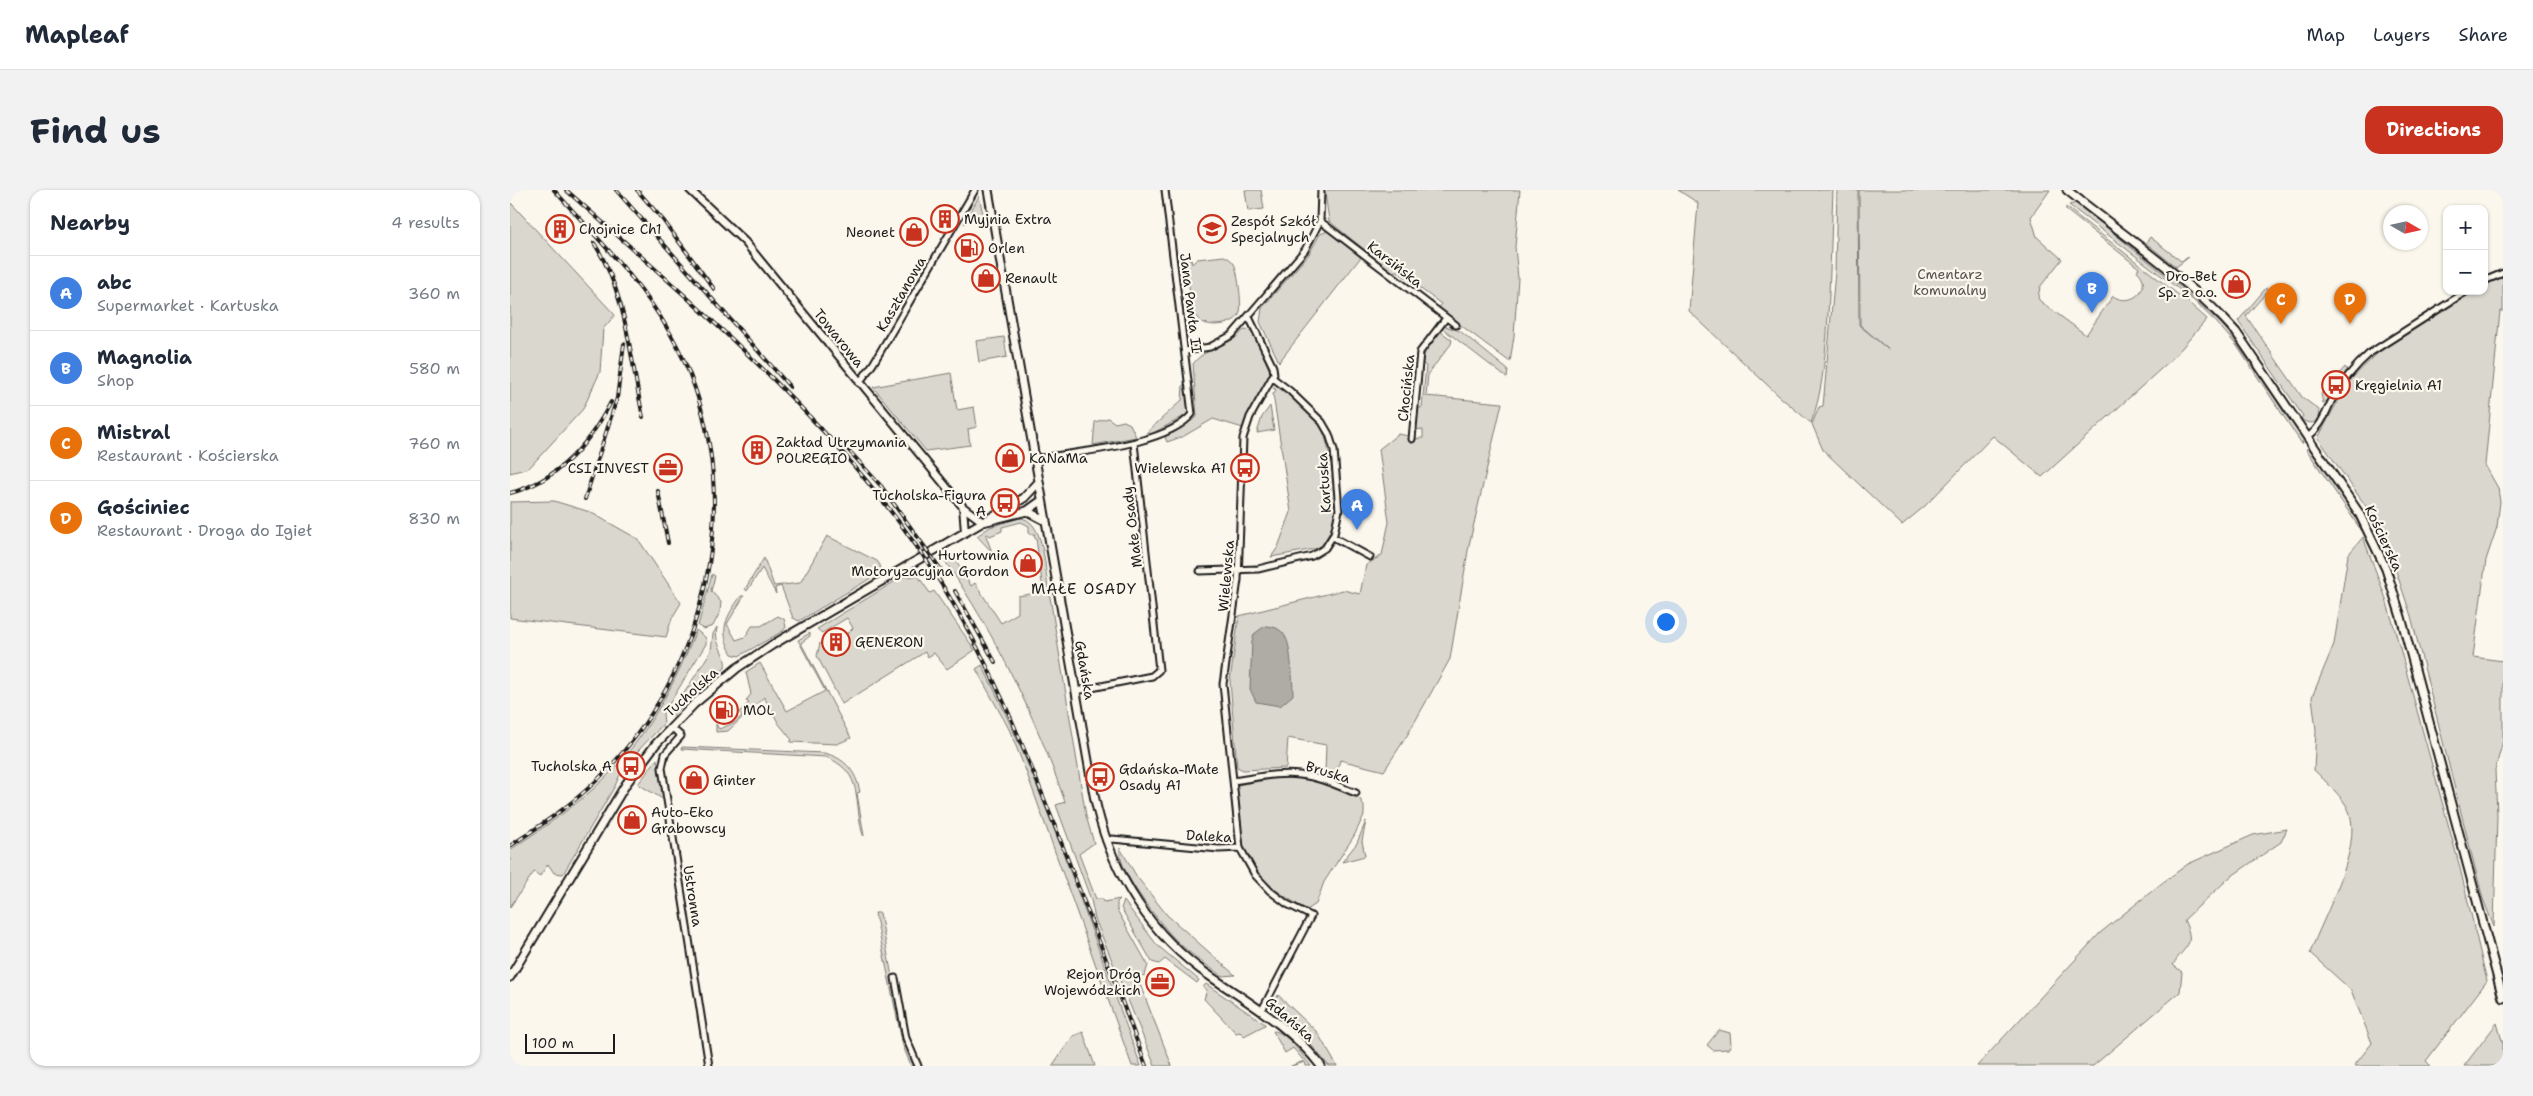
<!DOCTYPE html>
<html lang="en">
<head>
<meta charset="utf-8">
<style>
  body { margin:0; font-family:"Shantell Sans",sans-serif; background:#f2f2f3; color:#1f2937 }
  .controls { position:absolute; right:15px; top:15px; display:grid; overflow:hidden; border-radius:10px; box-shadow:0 1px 4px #0004 }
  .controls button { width:45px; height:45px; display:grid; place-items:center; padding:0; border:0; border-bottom:1px solid #e0e1e3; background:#fff; color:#1f2937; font:25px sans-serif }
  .compass { position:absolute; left:1873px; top:15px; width:45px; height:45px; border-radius:50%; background:#fff; box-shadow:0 1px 4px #0004; rotate:99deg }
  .scale { position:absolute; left:15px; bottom:12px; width:90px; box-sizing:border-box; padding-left:5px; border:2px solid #1c1c1c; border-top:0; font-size:14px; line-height:18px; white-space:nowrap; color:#1c1c1c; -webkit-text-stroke:4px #fbf7ec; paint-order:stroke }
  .you { position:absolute; left:1155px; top:431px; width:18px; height:18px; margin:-12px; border:4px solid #fff; border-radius:50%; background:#1a73e8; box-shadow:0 0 0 8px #1a73e833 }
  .badge { display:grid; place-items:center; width:32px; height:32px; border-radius:50%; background:#c8321e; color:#fff; font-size:16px; font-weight:700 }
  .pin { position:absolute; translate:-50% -41px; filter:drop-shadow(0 1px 2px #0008) }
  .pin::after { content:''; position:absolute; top:26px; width:18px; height:15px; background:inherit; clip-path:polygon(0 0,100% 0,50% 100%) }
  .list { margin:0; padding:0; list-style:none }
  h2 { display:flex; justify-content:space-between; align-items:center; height:65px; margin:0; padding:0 20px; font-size:21px }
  h2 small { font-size:16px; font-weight:400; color:#747a83 }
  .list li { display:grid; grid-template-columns:32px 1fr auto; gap:15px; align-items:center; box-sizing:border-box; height:75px; padding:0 20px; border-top:1px solid #e0e1e3 }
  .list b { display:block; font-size:19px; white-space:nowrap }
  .list p { margin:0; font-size:16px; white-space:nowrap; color:#747a83 }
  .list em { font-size:16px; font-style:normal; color:#747a83 }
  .map { position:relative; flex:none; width:1993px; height:876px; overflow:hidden; border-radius:15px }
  header { display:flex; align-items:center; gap:30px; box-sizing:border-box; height:70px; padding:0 25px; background:#fff; border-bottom:1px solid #e0e1e3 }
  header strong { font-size:24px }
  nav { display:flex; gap:28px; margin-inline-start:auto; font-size:18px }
  .intro { display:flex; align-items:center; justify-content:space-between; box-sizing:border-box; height:120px; padding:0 30px }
  h1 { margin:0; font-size:35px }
  .button { padding:12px 22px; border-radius:15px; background:#c8321e; color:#fff; font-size:18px; font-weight:700 }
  main { display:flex; gap:30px; padding:0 30px }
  aside { flex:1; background:#fff; border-radius:15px; box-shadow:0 1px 4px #0004 }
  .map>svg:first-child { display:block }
  .green { fill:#dad7ce; stroke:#7b7a75 }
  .water { fill:#afaca5; stroke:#74726e }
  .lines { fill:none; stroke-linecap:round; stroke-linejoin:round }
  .minor-casing { stroke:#1c1c1c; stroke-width:9 }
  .tertiary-casing { stroke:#1c1c1c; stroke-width:10 }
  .secondary-casing { stroke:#1c1c1c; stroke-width:11 }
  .minor { stroke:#fbf7ec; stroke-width:5 }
  .tertiary { stroke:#fbf7ec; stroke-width:6 }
  .secondary { stroke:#fbf7ec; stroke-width:7 }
  .rail-casing { stroke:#1c1c1c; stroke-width:4 }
  .rail { stroke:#fbf7ec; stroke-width:2; stroke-dasharray:5.5; stroke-linecap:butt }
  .labels { text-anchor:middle; stroke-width:4.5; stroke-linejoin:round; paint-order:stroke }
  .poi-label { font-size:14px; fill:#1c1c1c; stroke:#fbf7ec; text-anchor:start }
  .street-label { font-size:14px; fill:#1c1c1c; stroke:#fbf7ec }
  .park-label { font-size:14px; fill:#555451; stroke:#fbf7ec }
  .neighbourhood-label { font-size:15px; letter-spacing:1px; fill:#1c1c1c; stroke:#fbf7ec }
</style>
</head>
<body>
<header>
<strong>Mapleaf</strong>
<nav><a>Map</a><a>Layers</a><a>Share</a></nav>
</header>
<div class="intro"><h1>Find us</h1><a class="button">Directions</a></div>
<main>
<aside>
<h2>Nearby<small>4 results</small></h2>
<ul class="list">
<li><span class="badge" style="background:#3f7fe0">A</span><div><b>abc</b><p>Supermarket · Kartuska</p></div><em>360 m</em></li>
<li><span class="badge" style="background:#3f7fe0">B</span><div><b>Magnolia</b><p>Shop</p></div><em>580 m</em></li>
<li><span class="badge" style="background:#e8710a">C</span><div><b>Mistral</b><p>Restaurant · Kościerska</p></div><em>760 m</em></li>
<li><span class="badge" style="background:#e8710a">D</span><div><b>Gościniec</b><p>Restaurant · Droga do Igieł</p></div><em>830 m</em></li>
</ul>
</aside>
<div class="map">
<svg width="1993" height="876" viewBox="0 0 1993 876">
  <rect width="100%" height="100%" fill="#fbf7ec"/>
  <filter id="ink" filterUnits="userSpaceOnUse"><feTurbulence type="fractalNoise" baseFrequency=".02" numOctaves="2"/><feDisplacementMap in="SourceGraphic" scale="10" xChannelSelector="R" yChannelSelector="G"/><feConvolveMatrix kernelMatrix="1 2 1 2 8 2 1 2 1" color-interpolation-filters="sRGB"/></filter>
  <g filter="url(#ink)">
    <path class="green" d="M735,0h16l3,19 -16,2z
      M818,0h192l-5,57 3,31 -4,58 -4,26 -71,-53 2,-5 -44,-33 -5,1 -63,-51 -4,-28z
      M1168,0h155c-2,48 -3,95 -6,143 -3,31 -5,61 -16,90l-32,-27 -90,-85 9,-108z
      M1327,0h21l1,135 31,26 -30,-26 -1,-135h191l-19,27 6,20 25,22 -22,28 -2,11 2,3 46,34 27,-39c20,13 41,-11 24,-25l2,-3 -73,-58v-3l123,96 18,16 -33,38 -132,120 -49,-41 -68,70 -23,19 -79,-75 -11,-26 7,-17 4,-1 12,-134z
      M469,6l6,27 -4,1v-3h-13l-4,3z
      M0,12l105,113 -12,14 -3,43 -17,37 -54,59 -19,5z
      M1566,13l102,82 46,41 80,112 -2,6 -65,-98 -20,-23 -24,-23 -124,-95z
      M818,41l33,26 -82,105 -19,-40 2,-14 47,-54 11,-20z
      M1640,47l31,24 8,-4 -13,10 -30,-24z
      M714,66c5,2 9,5 11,10 3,8 8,43 4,49 -7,12 -37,14 -43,1 -8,-15 -7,-40 -9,-57h4l1,5 5,-5z
      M1993,87v34h-3l-15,154 13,23 2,14 -3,25 -11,33 -13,97 30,4v80l-8,29 2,45 -3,112 -11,-28 -72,-283 -22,-66 -10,-25 -61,-87 30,-56 31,-30 91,-58 14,-3v-6z
      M1756,98l5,3 -5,2 -20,23 56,81 17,13 1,7c-4,8 -13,7 -19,2l2,-3 -65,-95z
      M935,136l15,5 48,39 -1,8 -65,-50z
      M734,140l9,1 18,42 -24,43 -4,12 -30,-9 -29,17 -17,6 -2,-5 32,-20 -4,-53c10,-16 35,-16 51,-34z
      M930,141l12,9 -1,4 -23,30 -2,22 76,7 -33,142 -19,114 -42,75 -24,37 -44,-11 -4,16 -11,-3 1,-28 -38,-7 -2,30 -43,2 -6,-3 -7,-86 9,-65 104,-26 17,4 6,-29 16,-10 7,-33 -10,-73 19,-15 11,2v3l14,-1v-8l-7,-1 2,-20 4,-2 4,-41 -4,-3 4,-14z
      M494,147l3,20 -28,5 -3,-21z
      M1835,177l3,4 -10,10 -9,19 -6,3 -2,-9z
      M441,183l6,37 17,-3 3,20 -9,2 2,16 -44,6 -53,-64z
      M677,194l3,25 -2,5 -40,22 -2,-3 36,-33 1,-15z
      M768,197c13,8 32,23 41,36 10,15 19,72 16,90 -2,14 -7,24 -15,35l-49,9 7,-10 13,-35 -18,-118 3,-4 -3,-2z
      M760,216l4,24 -17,3 5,-16z
      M598,228l7,5 9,-2 6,3 6,13 -43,8 2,-23z
      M1799,258l35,48 20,33 -3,1 -55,-81z
      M44,311l36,11 48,27 43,64 -9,15 -6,19 -156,-19v-116z
      M509,328c25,0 26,50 29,70l-6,-5 -6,-45 -2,-2 1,-2h-6v-8l-8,-4 -19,5v4l-12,5 -3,-2 -1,2 6,16 -15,-16 13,-9z
      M317,346l50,25 3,4 1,7 -82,49 -6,-3 -12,-32 -6,2 1,6 -14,-26 -15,23 -2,-2 19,-31 10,28 26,-3z
      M1853,347l22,59 10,34 64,234 28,117 -61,80 5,5h-77l18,-23 -21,-53 -41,-37c14,-38 53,-105 39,-142 -4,-12 -25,-31 -35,-41l2,-40 -4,-33 22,-53 14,-89z
      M443,365l18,31 4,-3 26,40 17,-10v-17l31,-5 37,225 8,27 -15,11 17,45h7l1,3 16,-3 -3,3v8l31,55 -3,10 -8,2 35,89h-17l-60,-147 -4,-19 -35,-95 9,-3c-29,-85 -69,-166 -120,-241z
      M202,384l3,2 -4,15 10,11 -1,10 -7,14 -9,3 -6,-3z
      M408,386l12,17 4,-2 41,59 -28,19 -13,-16 -6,4 -3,-5 -83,52 -25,-48 3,-13 5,3 24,-14 4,-4 -6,-10 -25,15 -5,-4 85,-52z
      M231,406h3l-17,28 9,16 9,-3 7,-11h9l17,-10 6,3 2,8 -3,4 -44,25 -7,-2c-14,-24 -6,-37 9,-58z
      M207,437c-4,18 11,28 8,41l-53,48 -2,-1 41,-64 2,-17z
      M186,440l10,8v6l-43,70 1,9c-17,20 -40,38 -49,63l-52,88 -9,-1 -6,-9 -8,12 -6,-4 -24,35v-57c34,-23 68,-45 97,-74 40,-40 69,-93 89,-146z
      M300,443v3l-9,7 50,95 -14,6 -47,-2 2,-2 -13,-16 -15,-27 -36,34 -12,1v-8l3,5 15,-6 8,-7 -3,-4 10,-9 -3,-2 5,-7 -5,-22 14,-9 27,48 38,-20 -27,-51z
      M472,475c65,128 109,267 159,401h-9l-106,-295 -17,-42 -33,-60z
      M172,557l142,6c21,5 32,18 36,39l-3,1 7,43c-2,-2 -3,-8 -4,-14 -5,-31 -1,-51 -34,-65l-145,-8z
      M147,569l9,42 -28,-17z
      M773,587l29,3 38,14 10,5 4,7v9l-10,21 -30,46 -8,22 -9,6c-24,-14 -53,-32 -62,-60 -6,-20 -5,-45 -8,-65z
      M856,631l-4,20 3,15 -23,6 15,-19z
      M1777,639l-6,13 -52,36 -45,42c13,27 0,25 -11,45l9,7 -2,20 -87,74h-116l123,-133 62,-50 26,-19 65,-29z
      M610,658l17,29 30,38 68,60 -13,1c-17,-12 -35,-24 -49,-39 -15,-17 -57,-67 -53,-89z
      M614,711l33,44 42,35 -2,3 -32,-24 -6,5 -7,-2 -31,-54z
      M365,723h5l24,127 10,26h-3l-8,-20z
      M696,794l59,40v1l-21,11 -4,-4 -4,1 -32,-34 3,-9 -4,-3z
      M768,805l39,37 20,34h-8l-29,-34 -27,-26z
      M1987,833l6,21v22h-39z
      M1209,840l11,3 1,12 -3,4 -15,1 -6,-5z
      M763,841c13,0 30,25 38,35h-5l-1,-4 -14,4 13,-5 -11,-13 -8,5z
      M573,842l12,34h-43l21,-30z"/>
    <path class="water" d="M755,436c23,0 24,19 26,37 1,11 2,21 2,32l-13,11 -24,-4 -6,-13 2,-48 2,-7z"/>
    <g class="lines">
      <defs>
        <path id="minor" d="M810,31l136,104
          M1974,91l19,-8
          M739,127l24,50 1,7 -24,43 -7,21 -5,142 -15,104 17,164 15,27 15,16 17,13 24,12 -49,94
          M676,161l24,-4 22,-12 73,-85 15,-29 1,-31
          M349,193l14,-19 102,-174
          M1798,247c13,-10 17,-23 24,-37 10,-18 22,-33 38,-47l97,-62
          M902,249l8,-87 26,-34
          M524,267l9,1c39,-7 124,-13 149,-44l-27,-224
          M823,347l37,20
          M690,381l58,-2 54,-13 13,-8 9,-14 5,-24 -5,-60 -5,-16 -7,-12 -32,-31 -17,-13
          M566,501l76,-15 7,-6 -25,-227
          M161,537l10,9 -16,18 -3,14 47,298
          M723,591c22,-3 45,-9 67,-6 20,2 38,11 56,18
          M596,651l6,-2 107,10 21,-1
          M385,788l11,60 12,28"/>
        <path id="tertiary" d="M180,0l55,52 218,265 20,15
          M453,317l2,25"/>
        <path id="secondary" d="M478,0l106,605c14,69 49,131 106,174 43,31 88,54 121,97
          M1557,0c57,46 120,87 169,142l123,181 27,56 15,48 102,381
          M517,321l17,9
          M473,332l44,-11 14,-10
          M0,787l116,-193 29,-39 39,-41 43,-36 35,-23 252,-147 14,-15"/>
      </defs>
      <use href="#minor" class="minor-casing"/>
      <use href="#tertiary" class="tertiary-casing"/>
      <use href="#secondary" class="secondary-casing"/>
      <use href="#minor" class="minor"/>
      <use href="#tertiary" class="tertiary"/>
      <use href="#secondary" class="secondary"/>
      <defs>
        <path id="rail" d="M56,0c126,112 260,224 356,364 65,95 105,200 146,306 26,68 53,137 78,206
          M106,0l174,197
          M127,0l26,30 51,69
          M84,53c33,51 36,115 49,174
          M333,254l38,42 63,88
          M148,301l10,52
          M0,303c48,-12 79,-49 101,-91
          M75,309l32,-101 7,-54
          M445,401l40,71
          M0,656c34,-23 68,-45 96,-75 110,-114 144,-297 64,-438 -30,-53 -76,-98 -116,-143"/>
      </defs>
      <use href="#rail" class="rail-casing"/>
      <use href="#rail" class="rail"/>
    </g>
  </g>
  <defs>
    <symbol id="building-ring" viewBox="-11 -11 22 22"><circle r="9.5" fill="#fbf7ec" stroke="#c8321e" stroke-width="1.5"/><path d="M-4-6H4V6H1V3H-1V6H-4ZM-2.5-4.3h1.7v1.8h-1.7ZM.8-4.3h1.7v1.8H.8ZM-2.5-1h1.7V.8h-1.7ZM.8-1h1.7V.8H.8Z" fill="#c8321e"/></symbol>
    <symbol id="school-ring" viewBox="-11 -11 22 22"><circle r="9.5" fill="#fbf7ec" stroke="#c8321e" stroke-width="1.5"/><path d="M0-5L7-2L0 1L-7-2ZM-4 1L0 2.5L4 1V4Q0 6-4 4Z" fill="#c8321e"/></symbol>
    <symbol id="shop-ring" viewBox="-11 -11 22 22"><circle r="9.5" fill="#fbf7ec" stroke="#c8321e" stroke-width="1.5"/><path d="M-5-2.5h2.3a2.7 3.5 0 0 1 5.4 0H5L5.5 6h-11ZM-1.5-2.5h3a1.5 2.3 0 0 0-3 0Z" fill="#c8321e"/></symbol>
    <symbol id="fuel-ring" viewBox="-11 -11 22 22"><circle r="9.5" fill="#fbf7ec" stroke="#c8321e" stroke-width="1.5"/><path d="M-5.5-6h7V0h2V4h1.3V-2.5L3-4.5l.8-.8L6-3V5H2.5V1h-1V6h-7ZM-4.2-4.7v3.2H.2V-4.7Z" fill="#c8321e"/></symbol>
    <symbol id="bus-ring" viewBox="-11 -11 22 22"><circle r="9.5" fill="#fbf7ec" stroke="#c8321e" stroke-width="1.5"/><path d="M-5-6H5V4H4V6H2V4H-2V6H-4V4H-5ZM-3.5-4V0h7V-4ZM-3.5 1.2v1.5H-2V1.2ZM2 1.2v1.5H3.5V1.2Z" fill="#c8321e"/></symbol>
    <symbol id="office-ring" viewBox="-11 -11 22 22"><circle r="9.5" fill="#fbf7ec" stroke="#c8321e" stroke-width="1.5"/><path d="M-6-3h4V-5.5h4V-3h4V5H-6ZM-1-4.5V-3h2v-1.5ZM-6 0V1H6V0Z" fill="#c8321e"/></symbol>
  </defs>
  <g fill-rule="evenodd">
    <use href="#building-ring" x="419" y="13" width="32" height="32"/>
    <use href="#building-ring" x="34" y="23" width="32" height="32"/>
    <use href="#school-ring" x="686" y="23" width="32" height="32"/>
    <use href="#shop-ring" x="388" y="26" width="32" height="32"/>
    <use href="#fuel-ring" x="443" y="42" width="32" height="32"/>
    <use href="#shop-ring" x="460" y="72" width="32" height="32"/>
    <use href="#shop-ring" x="1710" y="78" width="32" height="32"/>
    <use href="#bus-ring" x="1810" y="179" width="32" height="32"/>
    <use href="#building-ring" x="231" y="244" width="32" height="32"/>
    <use href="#shop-ring" x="484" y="252" width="32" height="32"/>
    <use href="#office-ring" x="142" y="262" width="32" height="32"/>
    <use href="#bus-ring" x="719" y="262" width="32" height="32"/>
    <use href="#bus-ring" x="479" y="297" width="32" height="32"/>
    <use href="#shop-ring" x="502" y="357" width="32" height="32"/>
    <use href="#building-ring" x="310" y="436" width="32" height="32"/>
    <use href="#fuel-ring" x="198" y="504" width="32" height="32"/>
    <use href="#bus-ring" x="105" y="560" width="32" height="32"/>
    <use href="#bus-ring" x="574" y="571" width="32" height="32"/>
    <use href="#shop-ring" x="168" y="574" width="32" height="32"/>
    <use href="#shop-ring" x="106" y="614" width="32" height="32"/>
    <use href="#office-ring" x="634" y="776" width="32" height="32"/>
  </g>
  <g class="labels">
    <g class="poi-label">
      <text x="454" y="34">Myjnia Extra</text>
      <text x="721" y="36">Zespół Szkół<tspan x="721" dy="16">Specjalnych</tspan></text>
      <text x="69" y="44">Chojnice Ch1</text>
      <text x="385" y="47" text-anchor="end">Neonet</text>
      <text x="478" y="63">Orlen</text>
      <text x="1707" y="91" text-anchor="end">Dro-Bet<tspan x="1707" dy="16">Sp. z o.o.</tspan></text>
      <text x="495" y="93">Renault</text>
      <text x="1845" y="200">Kręgielnia A1</text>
      <text x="266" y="257">Zakład Utrzymania<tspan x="266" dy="16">POLREGIO</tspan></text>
      <text x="519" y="273">KaNaMa</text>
      <text x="139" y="283" text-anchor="end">CSI INVEST</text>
      <text x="716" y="283" text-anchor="end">Wielewska A1</text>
      <text x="476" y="310" text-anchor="end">Tucholska-Figura<tspan x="476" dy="16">A</tspan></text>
      <text x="499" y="370" text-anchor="end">Hurtownia<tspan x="499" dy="16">Motoryzacyjna Gordon</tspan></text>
      <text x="345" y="457">GENERON</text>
      <text x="233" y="525">MOL</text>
      <text x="102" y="581" text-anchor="end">Tucholska A</text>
      <text x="609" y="584">Gdańska-Małe<tspan x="609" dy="16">Osady A1</tspan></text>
      <text x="203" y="595">Ginter</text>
      <text x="141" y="627">Auto-Eko<tspan x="141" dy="16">Grabowscy</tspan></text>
      <text x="631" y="789" text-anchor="end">Rejon Dróg<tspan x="631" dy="16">Wojewódzkich</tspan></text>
    </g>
    <g class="street-label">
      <text transform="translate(885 74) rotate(38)" y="5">Karsińska</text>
      <text transform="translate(391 104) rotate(-60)" y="5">Kasztanowa</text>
      <text transform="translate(681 113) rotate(83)" y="5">Jana Pawła II</text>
      <text transform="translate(329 148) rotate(51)" y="5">Towarowa</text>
      <text transform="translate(896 198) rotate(-84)" y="5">Chocińska</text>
      <text transform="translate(814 293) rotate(-94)" y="5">Kartuska</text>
      <text transform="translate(622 337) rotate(-97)" y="5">Małe Osady</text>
      <text transform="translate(1874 348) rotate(65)" y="5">Kościerska</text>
      <text transform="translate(716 386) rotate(-85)" y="5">Wielewska</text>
      <text transform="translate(575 480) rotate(80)" y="5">Gdańska</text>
      <text transform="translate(181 502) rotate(-42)" y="5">Tucholska</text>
      <text transform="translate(818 582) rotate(17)" y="5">Bruska</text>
      <text transform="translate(699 646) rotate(3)" y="5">Daleka</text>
      <text transform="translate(183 706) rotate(81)" y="5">Ustronna</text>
      <text transform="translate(780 829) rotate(41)" y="5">Gdańska</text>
    </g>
    <g class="park-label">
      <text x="1440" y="89">Cmentarz<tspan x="1440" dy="16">komunalny</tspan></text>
    </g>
    <g class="neighbourhood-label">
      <text x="574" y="404">MAŁE OSADY</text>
    </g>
  </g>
</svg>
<div class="controls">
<button>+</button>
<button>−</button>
</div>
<svg class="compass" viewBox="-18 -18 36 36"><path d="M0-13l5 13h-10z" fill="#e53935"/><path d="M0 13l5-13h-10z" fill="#747a83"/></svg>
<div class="scale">100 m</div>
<div class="you"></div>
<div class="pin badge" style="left:847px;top:340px;background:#3f7fe0">A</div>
<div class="pin badge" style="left:1582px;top:123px;background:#3f7fe0">B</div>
<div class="pin badge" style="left:1771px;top:134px;background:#e8710a">C</div>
<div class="pin badge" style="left:1840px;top:134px;background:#e8710a">D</div>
</div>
</main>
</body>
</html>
